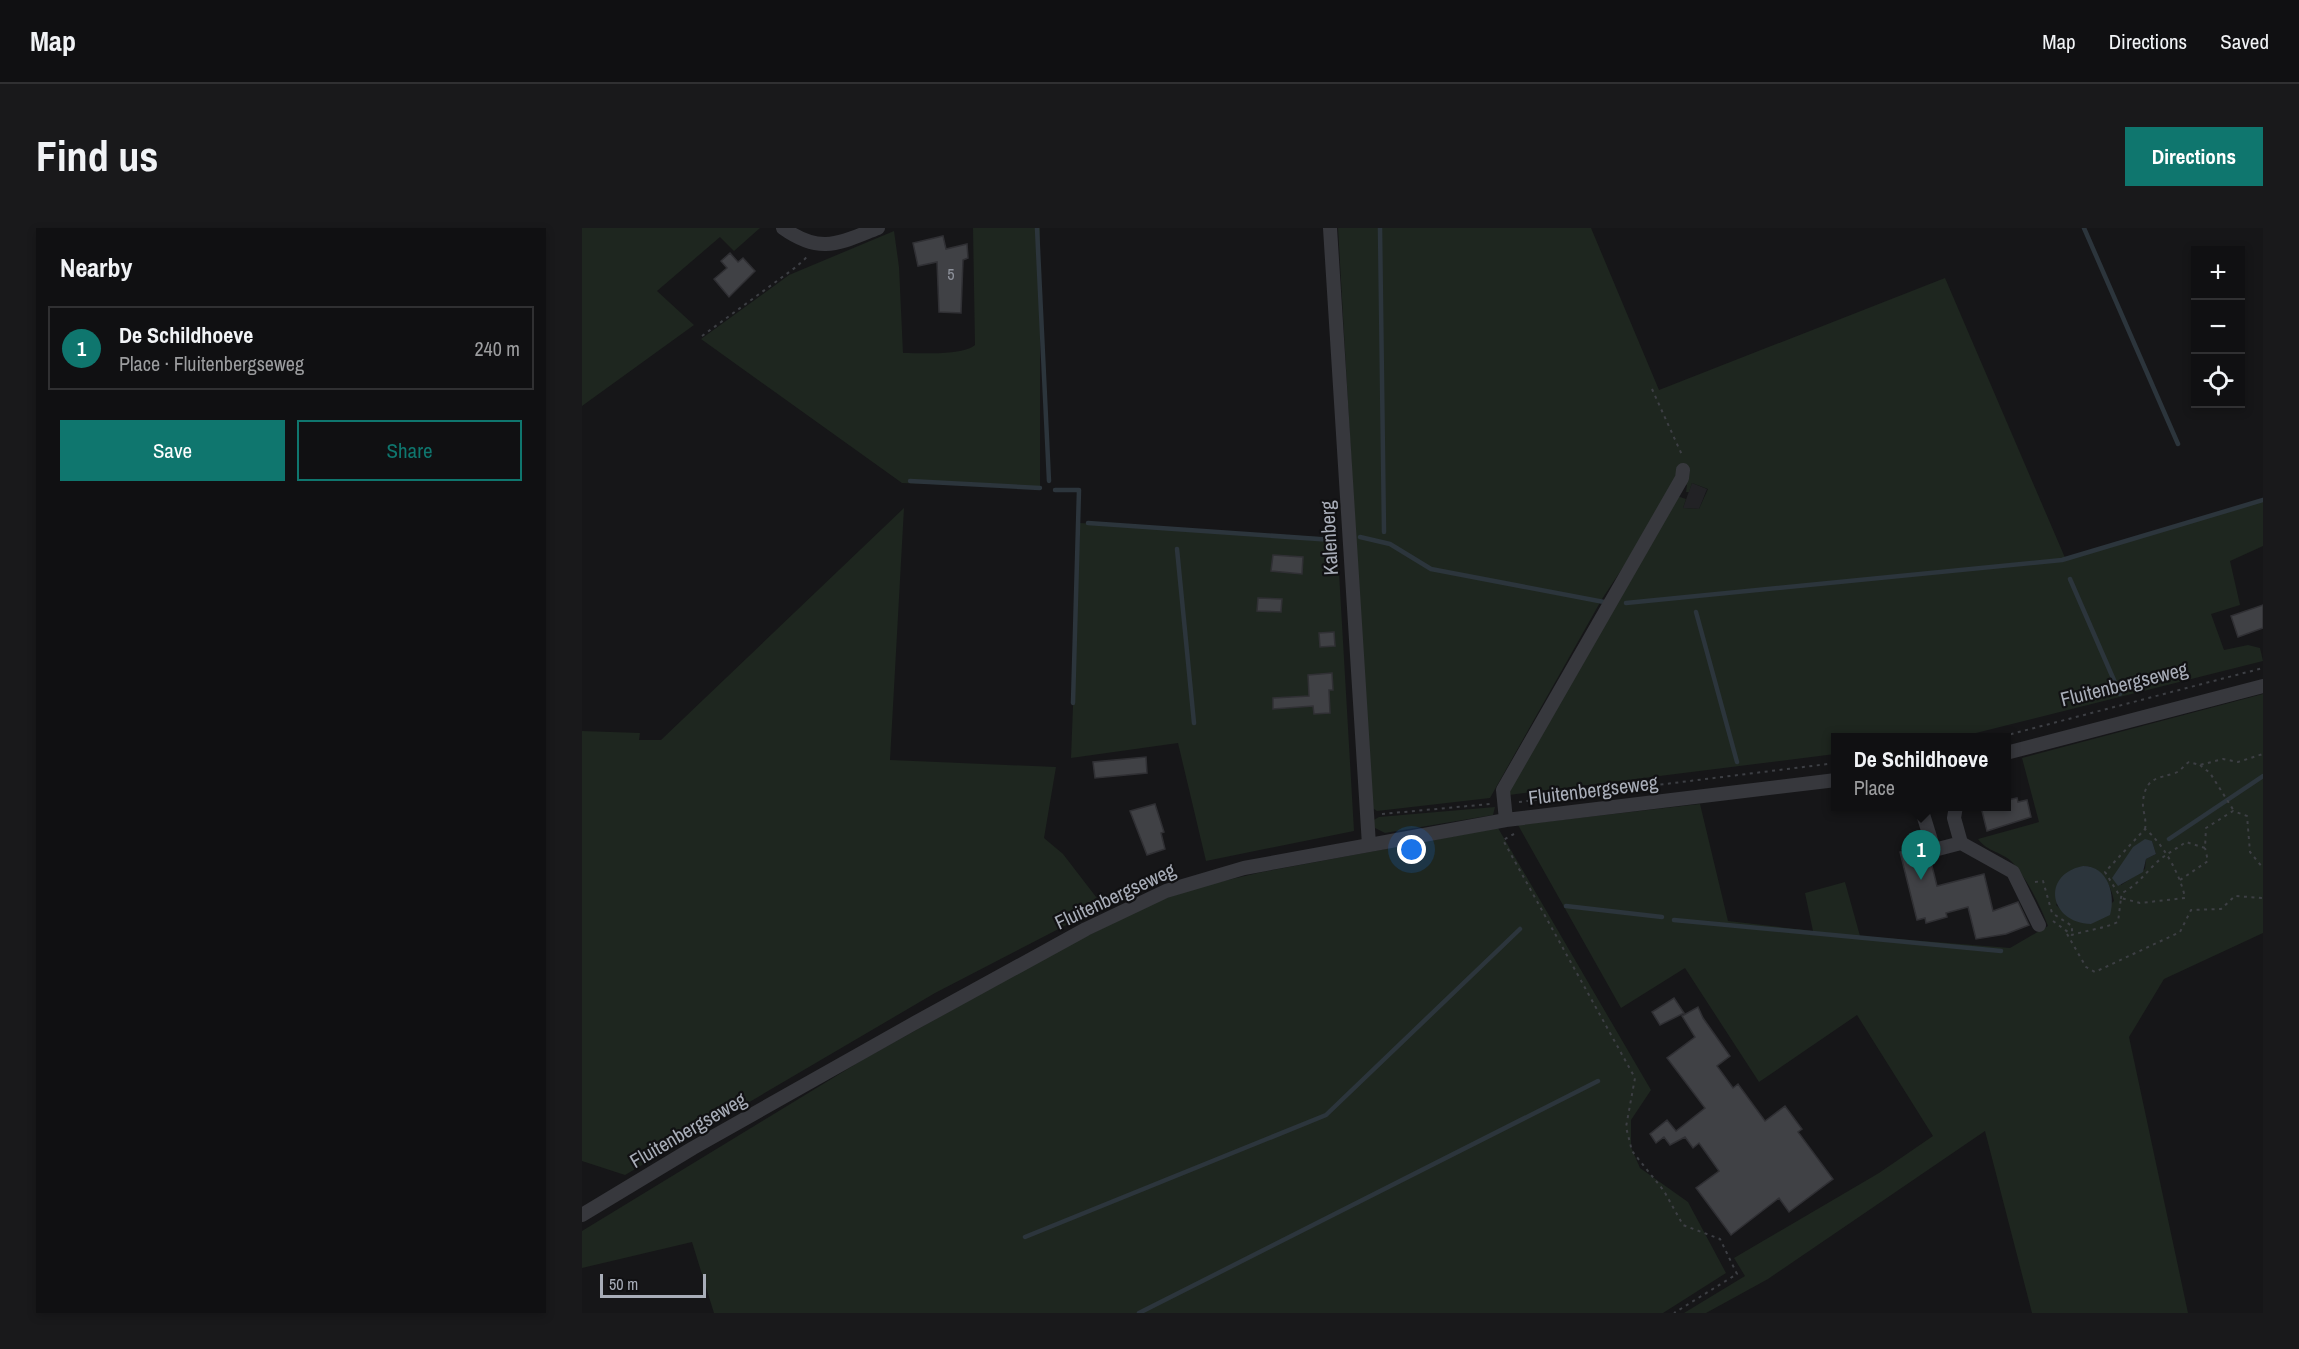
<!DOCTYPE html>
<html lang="en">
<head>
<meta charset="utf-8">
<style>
  body { margin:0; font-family:"Archivo Narrow",sans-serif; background:#19191b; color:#f1f3f6 }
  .controls { position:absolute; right:18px; top:18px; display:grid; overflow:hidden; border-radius:0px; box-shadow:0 3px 9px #0003 }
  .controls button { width:54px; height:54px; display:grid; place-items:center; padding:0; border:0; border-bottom:2px solid #303032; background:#101012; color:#f1f3f6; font:30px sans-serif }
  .scale { position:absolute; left:18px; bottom:15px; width:106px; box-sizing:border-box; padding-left:6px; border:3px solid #a8adb8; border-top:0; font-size:16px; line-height:21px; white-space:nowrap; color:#a8adb8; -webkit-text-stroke:4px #111113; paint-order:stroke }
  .you { position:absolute; left:830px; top:622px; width:21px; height:21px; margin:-15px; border:4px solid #fff; border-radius:50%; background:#1a73e8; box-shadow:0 0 0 9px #1a73e833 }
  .badge { display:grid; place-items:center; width:39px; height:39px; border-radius:50%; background:#0f766e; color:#fff; font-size:20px; font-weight:700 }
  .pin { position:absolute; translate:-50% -50px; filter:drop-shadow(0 2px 3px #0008) }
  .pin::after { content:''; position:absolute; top:32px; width:21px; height:18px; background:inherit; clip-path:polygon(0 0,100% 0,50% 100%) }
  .popup { position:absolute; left:1249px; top:505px; width:180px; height:78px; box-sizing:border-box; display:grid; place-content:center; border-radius:0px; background:#101012; filter:drop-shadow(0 2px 4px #0005); font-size:20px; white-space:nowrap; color:#9c9d9f }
  .popup b { font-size:22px; color:#f1f3f6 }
  .popup::after { content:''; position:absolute; left:50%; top:100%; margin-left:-12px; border:12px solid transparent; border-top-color:#101012 }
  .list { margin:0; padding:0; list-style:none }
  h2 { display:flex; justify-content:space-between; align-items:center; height:78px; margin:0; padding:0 24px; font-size:26px }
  h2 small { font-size:20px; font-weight:400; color:#9c9d9f }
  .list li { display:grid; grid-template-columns:39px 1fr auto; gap:18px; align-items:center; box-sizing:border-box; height:84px; margin:0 12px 12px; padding:0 12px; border:2px solid #303032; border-radius:0px }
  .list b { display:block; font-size:22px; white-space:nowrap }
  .list p { margin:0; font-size:20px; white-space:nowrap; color:#9c9d9f }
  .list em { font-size:20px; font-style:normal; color:#9c9d9f }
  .actions { display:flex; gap:12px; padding:18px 24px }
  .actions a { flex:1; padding:14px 0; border:2px solid #0f766e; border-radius:0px; text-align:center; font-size:21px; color:#0f766e }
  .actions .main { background:#0f766e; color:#fff }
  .icon { flex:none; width:33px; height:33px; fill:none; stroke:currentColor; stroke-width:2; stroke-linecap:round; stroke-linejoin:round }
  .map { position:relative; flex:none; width:1681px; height:1085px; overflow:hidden; border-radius:0px }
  header { display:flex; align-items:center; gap:36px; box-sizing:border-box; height:84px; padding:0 30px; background:#101012; border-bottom:2px solid #303032 }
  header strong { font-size:28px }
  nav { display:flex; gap:33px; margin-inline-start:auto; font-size:21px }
  .intro { display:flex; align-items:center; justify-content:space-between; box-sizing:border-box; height:144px; padding:0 36px }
  h1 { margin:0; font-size:42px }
  .button { padding:15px 27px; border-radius:0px; background:#0f766e; color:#fff; font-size:21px; font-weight:700 }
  main { display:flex; gap:36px; padding:0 36px }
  aside { flex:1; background:#101012; border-radius:0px; box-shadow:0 3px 9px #0003 }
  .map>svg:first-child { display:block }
  .built { fill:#222225 }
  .green { fill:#1e261f; fill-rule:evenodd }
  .water { fill:#2c353c }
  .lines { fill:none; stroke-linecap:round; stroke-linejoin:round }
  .stream { stroke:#2c353c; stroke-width:4.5 }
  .building { fill:#404145; stroke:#303034; stroke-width:1.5 }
  .path { stroke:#3d3f44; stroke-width:2; stroke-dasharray:3 4.5; stroke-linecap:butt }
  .minor { stroke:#37383d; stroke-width:14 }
  .labels { text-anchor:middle; stroke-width:4.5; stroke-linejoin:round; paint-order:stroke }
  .number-label { font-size:16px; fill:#8e929b }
  .street-label { font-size:20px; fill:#a8adb8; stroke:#111113 }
</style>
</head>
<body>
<header>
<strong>Map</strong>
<nav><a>Map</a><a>Directions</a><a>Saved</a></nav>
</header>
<div class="intro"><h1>Find us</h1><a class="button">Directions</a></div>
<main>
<aside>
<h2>Nearby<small></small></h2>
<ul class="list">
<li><span class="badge">1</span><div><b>De Schildhoeve</b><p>Place · Fluitenbergseweg</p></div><em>240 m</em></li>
</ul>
<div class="actions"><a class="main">Save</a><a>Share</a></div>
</aside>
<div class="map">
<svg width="1681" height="1085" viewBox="0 0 1681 1085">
  <rect width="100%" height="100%" fill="#161618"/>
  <path class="built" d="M1110,255l15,6 -8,20 -16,-1z"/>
  <path class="green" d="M0,0h178l-26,23 -14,-14 -63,54 37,34 -112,81z
    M391,0h67v260l-138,-5 -201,-144 88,-64 105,-44 5,36 4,86c18,0 59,3 72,-8z
    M756,0h253l68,162 286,-112 121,282 197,-60v46l-33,15 10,44 -29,9 13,36 24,-5 12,3 3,13 -303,76 -124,1 -1,16 -326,41v-6l168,-293 9,3 -3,9 16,1 9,-20 -16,-6 -3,9h-3l1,-7 -3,-1 -27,32 -55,83 -112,199 -113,13 -6,-4z
    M322,280l-14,252 166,7 -12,71 19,16 40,52 -168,87 -310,182 -43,-14v-430l58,2 -1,7h22z
    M498,295l257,15 17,293 -148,30 -28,-118 -107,15z
    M1681,466v239l-99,46 -35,58 59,276h-156l-47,-182 -217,148 -62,34h-22l61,-37 -11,-18 145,-85 54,-37 -76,-121 -98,67 -74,-114 -64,40 -103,-183 182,-21 28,117 85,10 -8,-38 40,-11 15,54 150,12 38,-22c-8,-21 -21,-47 -35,-63 -10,-11 -26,-11 -35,-24l61,-17 -17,-64zM1570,613l4,13 -10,5 -1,10 -24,16c3,-28 4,-32 31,-44zM1501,638c18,0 28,19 31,35l-23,23 -19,-5 -16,-14z
    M913,579l-2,8 -108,18 -10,-5 -3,-7 7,-4z
    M916,600l153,262 -20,30v27l9,21 48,34 38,71 -63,40h-949l-22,-71 -110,26v-37l282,-172 205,-114 86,-43 47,-16 60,-14z"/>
  <path class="water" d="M1563,611l7,2 4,13 -10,5 -3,13 -25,14 -6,-8 21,-31z
    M1501,638c25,0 33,29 27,49l-19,9c-41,-1 -51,-49 -8,-58z"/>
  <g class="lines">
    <path class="stream" d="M455,0l12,253
      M798,0l4,304
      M1502,0l94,216
      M328,253l130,7
      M473,262h24l-6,213
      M506,295l245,17
      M778,309l30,7 41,25 173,33
      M595,321l17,174
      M1488,351l50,115
      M1044,375l436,-43 201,-60
      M1114,384l41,150
      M1587,611l94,-63
      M984,678l96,11
      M1092,692l327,31
      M443,1009l301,-122 194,-186
      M557,1085l459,-232"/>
  </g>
  <path class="building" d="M361,8l3,13 21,-5 1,14 -5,2 -2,53 -22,-1 -2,-50 -19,4 -5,-23z
    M148,25l8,9 5,-4 12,13 -26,26 -15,-18 13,-11 -6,-7z
    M691,327l30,2 -1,17 -31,-3z
    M676,370l24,1 -1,13 -24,-1z
    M1681,377v23l-25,9 -7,-21z
    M752,404l1,14 -15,1 -1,-14z
    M750,445l1,17h-4l1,23 -16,1 -1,-8 -40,3v-11l36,-2 -1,-21z
    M564,529l1,16 -52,5 -2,-16z
    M1435,570l1,4 9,-2 4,17 -44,14 -6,-24h26v-7z
    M573,576l9,28 -3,1 4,16 -18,6 -17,-44z
    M1341,618l7,12 7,28 47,-12 9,37 25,-9 11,23 -23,9 -30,5 -8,-32 -22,6 1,4 -21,6 -1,-5 -8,2 -17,-68z
    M1092,770l10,15 -24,12 -8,-13z
    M1116,779l5,11 27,38 -13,10 16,22 5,-4 27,37 20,-15 17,23 -4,3 35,47 -44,33 -10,-14 -48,37 -35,-47 23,-17 -20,-28 -6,5 -8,-11 -15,8 -6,-8 -8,6 -6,-9 17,-14 9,11 29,-23 -38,-50 28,-21 -13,-21z"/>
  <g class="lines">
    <path class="path" d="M120,108l94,-69 12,-11
      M1070,161l30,66
      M1414,510l267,-70
      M1618,537l10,8 24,38
      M937,574l317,-39
      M800,586l108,-10
      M1563,601c2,-10 -3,-19 -2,-28 3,-24 14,-22 32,-28 6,-2 9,-8 14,-11l11,3 23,-6 15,3 25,-8
      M932,606l-11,6 132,238 -9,49 6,24 32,40 19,34 37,14 17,35 -63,39
      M1598,652l28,-19 -3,-13
      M1453,654l8,-1 9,32 20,13v9
      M1471,693l19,14c15,-5 31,-6 46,-13l3,-24 19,5 45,-5c-4,-22 -22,-55 -40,-69l-40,43 16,26 1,-5c14,-7 22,-18 33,-29 9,-9 21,-15 31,-22l19,6 1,-20 27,-17 14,5 3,36 13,16
      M1485,706l19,33 9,5 85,-40 11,-22 30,-1 14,-13 28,2"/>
    <path class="minor" d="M201,0c38,27 56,15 95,0
      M748,0l39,617
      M1424,525l257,-67
      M1336,578l4,5 12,39 27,-7 52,29 26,53
      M1374,578l-2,12 7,25
      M924,592l-3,-30 179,-312 1,-8
      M0,987l111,-67 218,-123 175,-96 80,-38 78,-23 262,-48 330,-40"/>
  </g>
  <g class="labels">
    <g class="number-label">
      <text x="369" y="52">5</text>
    </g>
    <g class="street-label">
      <text transform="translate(747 310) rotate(-93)" y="7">Kalenberg</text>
      <text transform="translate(1542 456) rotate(-14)" y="7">Fluitenbergseweg</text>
      <text transform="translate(1011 562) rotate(-7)" y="7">Fluitenbergseweg</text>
      <text transform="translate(533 668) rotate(-25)" y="7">Fluitenbergseweg</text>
      <text transform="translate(106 902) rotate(-30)" y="7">Fluitenbergseweg</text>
    </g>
  </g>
</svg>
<div class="controls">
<button>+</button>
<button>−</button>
<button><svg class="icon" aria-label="locate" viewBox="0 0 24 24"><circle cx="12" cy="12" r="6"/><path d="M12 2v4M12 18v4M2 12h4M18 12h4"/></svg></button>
</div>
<div class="scale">50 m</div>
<div class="you"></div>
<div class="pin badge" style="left:1339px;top:652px">1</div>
<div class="popup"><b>De Schildhoeve</b>Place</div>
</div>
</main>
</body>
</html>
